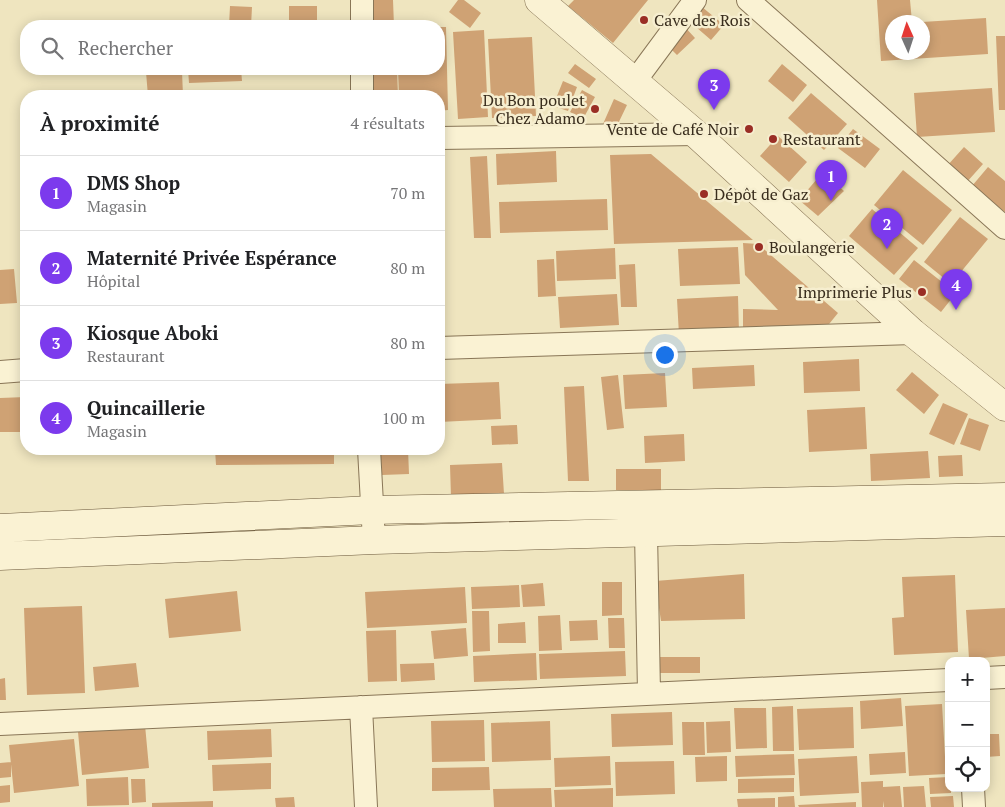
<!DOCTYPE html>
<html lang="fr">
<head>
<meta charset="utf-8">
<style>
  body { margin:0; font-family:"PT Serif",serif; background:#f6f6f6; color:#202124 }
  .controls { position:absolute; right:15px; bottom:15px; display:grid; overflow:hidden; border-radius:10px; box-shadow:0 2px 12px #0003 }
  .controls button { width:45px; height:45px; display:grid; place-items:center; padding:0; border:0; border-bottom:1px solid #e0e0e0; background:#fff; color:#202124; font:25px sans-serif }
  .compass { position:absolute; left:885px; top:15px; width:45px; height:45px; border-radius:50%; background:#fff; box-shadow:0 2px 12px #0003; rotate:357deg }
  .you { position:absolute; left:664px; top:354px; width:18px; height:18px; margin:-12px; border:4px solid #fff; border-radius:50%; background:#1a73e8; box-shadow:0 0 0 8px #1a73e833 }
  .badge { display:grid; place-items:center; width:32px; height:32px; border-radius:50%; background:#7c3aed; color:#fff; font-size:16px; font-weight:700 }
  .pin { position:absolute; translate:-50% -41px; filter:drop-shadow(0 1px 2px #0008) }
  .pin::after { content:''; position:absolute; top:26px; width:18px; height:15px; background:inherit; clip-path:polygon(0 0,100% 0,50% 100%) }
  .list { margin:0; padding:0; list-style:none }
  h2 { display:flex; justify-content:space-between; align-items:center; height:65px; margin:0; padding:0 20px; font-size:21px }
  h2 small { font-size:16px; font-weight:400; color:#757577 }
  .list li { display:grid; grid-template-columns:32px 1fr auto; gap:15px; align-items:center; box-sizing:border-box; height:75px; padding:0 20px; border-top:1px solid #e0e0e0 }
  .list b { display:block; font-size:19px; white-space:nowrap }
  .list p { margin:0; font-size:16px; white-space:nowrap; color:#757577 }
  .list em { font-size:16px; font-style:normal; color:#757577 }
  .icon { flex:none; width:28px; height:28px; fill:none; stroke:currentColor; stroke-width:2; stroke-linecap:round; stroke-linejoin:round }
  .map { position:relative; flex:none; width:1005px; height:807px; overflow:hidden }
  .search { position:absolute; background:#fff; box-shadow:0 2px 12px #0003; left:20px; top:20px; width:425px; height:55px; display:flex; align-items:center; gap:12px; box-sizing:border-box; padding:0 18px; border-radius:20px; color:#757577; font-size:19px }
  .panel { position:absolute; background:#fff; box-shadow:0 2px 12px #0003; left:20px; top:90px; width:425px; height:365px; border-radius:20px }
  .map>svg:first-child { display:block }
  .building { fill:#cfa274 }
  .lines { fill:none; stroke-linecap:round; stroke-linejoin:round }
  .minor-casing { stroke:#897657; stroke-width:24 }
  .tertiary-casing { stroke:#897657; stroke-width:29 }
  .secondary-casing { stroke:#6a573a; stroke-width:29 }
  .minor { stroke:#faf2d3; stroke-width:22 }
  .tertiary { stroke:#faf2d3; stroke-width:28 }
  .secondary { stroke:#faf2d3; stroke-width:28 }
  .poi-dot { fill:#9a2e25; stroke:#f6eecf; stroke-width:2 }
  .labels { text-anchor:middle; stroke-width:5; stroke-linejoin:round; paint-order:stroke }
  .poi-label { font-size:16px; fill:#382c1c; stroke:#f6eecf; text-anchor:start }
</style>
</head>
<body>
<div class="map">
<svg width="1005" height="807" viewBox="0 0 1005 807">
  <rect width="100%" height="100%" fill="#efe5bf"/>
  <path class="building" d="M372,0h21l1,26h-21z
    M458,0h6l17,13 -11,15 -21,-16z
    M574,0h74l-35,43 -45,-37z
    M877,0h33l2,22h-20v30h30v-30l64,-4 2,36 -107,7z
    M230,6l22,1 -1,19h-22z
    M289,6h28v14l-28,1z
    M702,7l22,18 -13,15 -22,-19z
    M683,25l12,13 -18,17 -12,-12z
    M439,27h7l2,83 -9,1v-15h-40l-1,-27h41z
    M484,30l4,87 -30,2 -5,-87z
    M996,36h9v74h-6z
    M532,37l4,79 -44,2 -4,-79z
    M575,64l21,15 -7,9 -21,-15z
    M782,64l25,21 -14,17 -25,-21z
    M188,69h53l1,12 -53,2z
    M367,69h30l1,27h-30z
    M182,71l1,25h-35l-2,-24z
    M563,81l14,6 -9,24 -15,-5z
    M992,88l3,44 -78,5 -3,-44z
    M582,90l13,7 -12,22 -13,-7z
    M811,93l36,31 -23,26 -36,-32z
    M614,99l13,6 -12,25 -12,-6z
    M853,129l27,20 -15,19 -27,-20z
    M778,136l29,26 -18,20 -29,-26z
    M964,147l19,17 -17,19 -19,-17z
    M556,151l1,31 -60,3 -1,-31z
    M651,154l102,86 -139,4 -4,-89z
    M487,156l4,82h-17l-4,-81z
    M988,167l17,14v31l-33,-26z
    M903,170l49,40 -29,35 -49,-40z
    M823,172l21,19 -26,25 -19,-16z
    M607,199l1,31 -108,3 -1,-31z
    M872,209l46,39 -24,27 -45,-39z
    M960,217l28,22 -37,45 -27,-22z
    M743,243l15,1 80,69 -13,16 -82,2v-22l35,1 -33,-35z
    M738,247l2,37 -60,2 -2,-37z
    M615,248l1,31 -59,2 -1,-30z
    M554,259l2,37 -18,1 -1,-37z
    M914,260l42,33 -15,19 -42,-33z
    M635,264l2,43h-16l-2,-42z
    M14,269l3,34 -17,1v-34z
    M617,294l2,31 -59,3 -2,-31z
    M738,296l1,36 -60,3 -2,-36z
    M859,359l1,32 -56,2 -1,-31z
    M754,365l1,21 -62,3 -1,-21z
    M912,372l27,23 -15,19 -28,-24z
    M665,373l2,34 -42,2 -2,-34z
    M618,375l6,53 -17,2 -6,-53z
    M499,382l2,37 -62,3v-38z
    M584,386l5,95h-21l-4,-94z
    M26,397v35h-26v-34z
    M943,403l25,11 -14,31 -25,-11z
    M865,407l2,42 -58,3 -2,-42z
    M969,418l20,7 -9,26 -20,-7z
    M517,425l1,19 -26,1 -1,-19z
    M684,434l1,27 -40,2 -1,-27z
    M92,449h46v1l-45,4z
    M215,449h119v15l-118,1z
    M408,449l1,25 -27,1 -2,-24z
    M928,451l2,27 -59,3 -1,-27z
    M962,455l1,21 -24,1 -1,-21z
    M502,463l2,31 -53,3 -1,-32z
    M616,469h45v21h-45z
    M744,574l1,45 -84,2 -6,-40z
    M955,575l3,77 -64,3 -2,-37 12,-1 -2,-40z
    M602,582h20v33l-20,1z
    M543,583l2,23 -22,1 -2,-22z
    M519,585l1,22 -48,2 -1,-22z
    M465,587l2,36 -100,5 -2,-36z
    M237,591l4,40 -72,7 -4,-39z
    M82,606l3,87 -58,2 -3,-87z
    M1005,608v48l-36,3 -3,-49z
    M472,611h17l1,40 -17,1z
    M560,615l2,35 -23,1 -1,-35z
    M608,618h16l1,30h-16z
    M597,620l1,20 -28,1 -1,-20z
    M525,622l1,21h-28v-19z
    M466,628l2,28 -34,3 -3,-28z
    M396,630l1,51 -29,1 -2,-51z
    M625,651l1,25 -86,3 -1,-25z
    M536,653l1,27 -63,2 -1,-26z
    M660,657h40v16h-40z
    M136,663l3,24 -44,4 -2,-24z
    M434,663l1,17 -34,2 -1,-18z
    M5,678l1,22h-6v-21z
    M901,698l2,28 -42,3 -1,-28z
    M942,704l4,70 -37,2 -4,-70z
    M793,706l1,45h-21l-1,-44z
    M853,707l1,41 -55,2 -2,-41z
    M734,708h32l1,40 -31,1z
    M672,712l1,33 -61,2 -1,-33z
    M484,720l1,41 -53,1 -1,-41z
    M550,721l1,39 -59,2 -1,-39z
    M730,721l1,31 -24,1 -1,-31z
    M682,722h22l1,33h-22z
    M145,725l4,43 -67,7 -4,-43z
    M271,729l1,28 -64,3 -1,-29z
    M986,734h13l1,22 -14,1z
    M74,739l5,47 -65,7 -5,-48z
    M905,752l1,21 -36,2 -1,-21z
    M794,754l1,21 -59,2 -1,-21z
    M610,756l1,29 -56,2 -1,-29z
    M727,756v25l-31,1 -1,-25z
    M857,756l2,37 -59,3 -2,-37z
    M674,761l1,33 -59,2 -1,-34z
    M11,762v15l-11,1v-15z
    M271,763v26l-58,2 -1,-26z
    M489,767l1,23 -58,1v-23z
    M128,777l1,28 -42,1 -1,-27z
    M949,777v11h2v5l-21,1 -1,-16z
    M794,778v14l-56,1v-14z
    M131,779h14l1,23 -14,1z
    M883,781v6l17,-1 2,21h-18v-6l-1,6h-21l-1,-25z
    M10,785v17l-10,1v-17z
    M924,786l2,21h-22l-1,-20z
    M551,788l1,19h-58l-1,-18z
    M613,788v19h-58l-1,-17z
    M794,796l1,11h-17v-10z
    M953,796l1,11h-23l-1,-10z
    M294,797l1,10h-19l-1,-9z
    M775,798v9h-37l-1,-8z
    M213,801v6h-61v-4z
    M856,802v5h-57l-1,-2z"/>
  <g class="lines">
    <defs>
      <path id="minor" d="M362,0v26
        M748,0l257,228
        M362,69v27
        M635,81l60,-81
        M439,138l257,-4
        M439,348l474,-15
        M0,372l26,-2
        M369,449l5,91
        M646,532l3,161
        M986,678l19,-1
        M361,707l5,100
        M0,724l949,-44
        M973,788l1,19"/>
      <path id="tertiary" d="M539,0l157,134 217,199 92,74"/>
      <path id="secondary" d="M0,528l372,-18 633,-13
        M0,556l374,-16 631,-18"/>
    </defs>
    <use href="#minor" class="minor-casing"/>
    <use href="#tertiary" class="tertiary-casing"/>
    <use href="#secondary" class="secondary-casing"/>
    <use href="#minor" class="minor"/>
    <use href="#tertiary" class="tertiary"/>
    <use href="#secondary" class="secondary"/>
  </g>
  <g class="poi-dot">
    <circle cx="644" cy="20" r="5"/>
    <circle cx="595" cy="109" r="5"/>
    <circle cx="749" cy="129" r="5"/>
    <circle cx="773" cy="139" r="5"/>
    <circle cx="704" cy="194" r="5"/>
    <circle cx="759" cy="247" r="5"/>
    <circle cx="922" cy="292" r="5"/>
  </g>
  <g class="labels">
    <g class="poi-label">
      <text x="654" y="26">Cave des Rois</text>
      <text x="585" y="106" text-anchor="end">Du Bon poulet<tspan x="585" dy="18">Chez Adamo</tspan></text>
      <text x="739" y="135" text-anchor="end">Vente de Café Noir</text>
      <text x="783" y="145">Restaurant</text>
      <text x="714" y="200">Dépôt de Gaz</text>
      <text x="769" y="253">Boulangerie</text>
      <text x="912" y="298" text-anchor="end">Imprimerie Plus</text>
    </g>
  </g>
</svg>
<div class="controls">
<button>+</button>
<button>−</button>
<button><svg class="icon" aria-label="locate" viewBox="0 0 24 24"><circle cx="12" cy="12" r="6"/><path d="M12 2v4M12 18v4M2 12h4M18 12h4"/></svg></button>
</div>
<svg class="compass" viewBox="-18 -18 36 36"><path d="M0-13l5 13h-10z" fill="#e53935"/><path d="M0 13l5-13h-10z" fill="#757577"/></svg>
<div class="you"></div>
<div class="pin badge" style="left:831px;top:201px">1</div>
<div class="pin badge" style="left:887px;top:249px">2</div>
<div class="pin badge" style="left:714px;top:110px">3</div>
<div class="pin badge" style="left:956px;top:310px">4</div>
<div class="search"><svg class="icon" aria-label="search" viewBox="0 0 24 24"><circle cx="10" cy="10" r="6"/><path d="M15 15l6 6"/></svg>Rechercher</div>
<section class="panel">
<h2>À proximité<small>4 résultats</small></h2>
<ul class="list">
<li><span class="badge">1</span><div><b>DMS Shop</b><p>Magasin</p></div><em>70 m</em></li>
<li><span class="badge">2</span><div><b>Maternité Privée Espérance</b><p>Hôpital</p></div><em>80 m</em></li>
<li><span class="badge">3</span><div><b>Kiosque Aboki</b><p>Restaurant</p></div><em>80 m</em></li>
<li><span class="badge">4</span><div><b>Quincaillerie</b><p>Magasin</p></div><em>100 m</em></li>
</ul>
</section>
</div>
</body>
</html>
